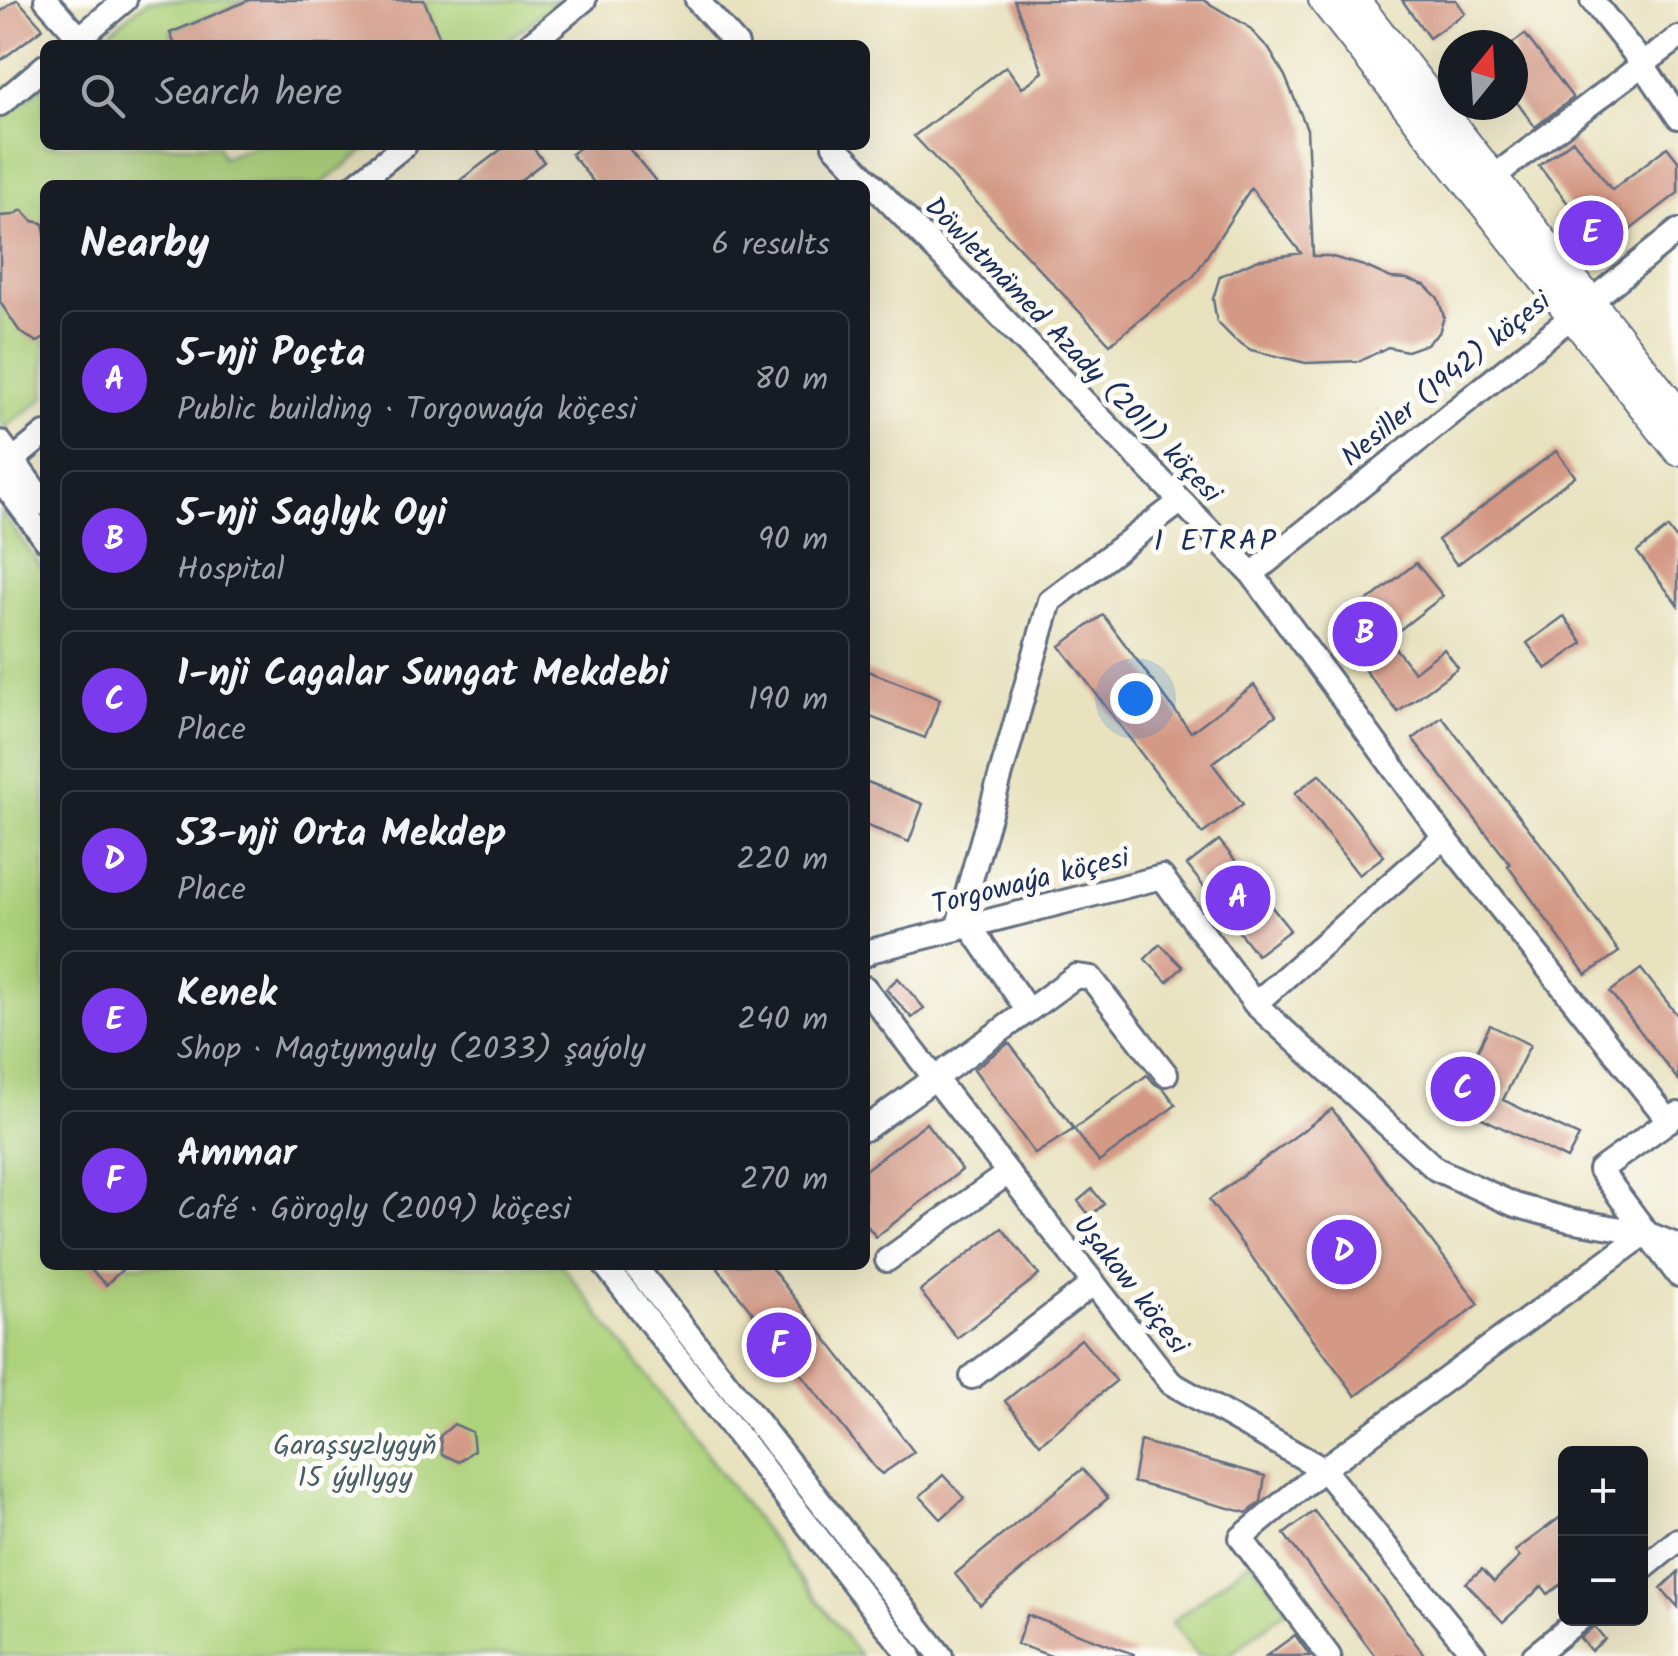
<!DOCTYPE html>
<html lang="en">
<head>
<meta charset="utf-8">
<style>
  body { margin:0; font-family:Kalam,sans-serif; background:#20242c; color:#f1f3f6 }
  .controls { position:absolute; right:30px; bottom:30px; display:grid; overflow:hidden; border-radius:15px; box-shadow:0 10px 40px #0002 }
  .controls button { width:90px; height:90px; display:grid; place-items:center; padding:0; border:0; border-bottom:2px solid #363941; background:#171b24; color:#f1f3f6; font:50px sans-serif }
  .compass { position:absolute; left:1438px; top:30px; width:90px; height:90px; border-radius:50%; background:#171b24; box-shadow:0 10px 40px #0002; rotate:18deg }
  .you { position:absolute; left:1135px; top:698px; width:35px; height:35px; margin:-25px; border:8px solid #fff; border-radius:50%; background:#1a73e8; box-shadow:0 0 0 15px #1a73e833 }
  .badge { display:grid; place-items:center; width:65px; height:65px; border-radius:50%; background:#7c3aed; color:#fff; font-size:32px; font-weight:700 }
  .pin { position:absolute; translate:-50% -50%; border:5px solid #fff; box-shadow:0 2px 10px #0006 }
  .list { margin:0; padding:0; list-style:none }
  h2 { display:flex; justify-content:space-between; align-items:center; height:130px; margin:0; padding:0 40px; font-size:42px }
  h2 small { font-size:32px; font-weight:400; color:#9ea1a6 }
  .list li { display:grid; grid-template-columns:65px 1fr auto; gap:30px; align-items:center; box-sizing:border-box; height:140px; margin:0 20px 20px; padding:0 20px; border:2px solid #363941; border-radius:15px }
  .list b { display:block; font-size:38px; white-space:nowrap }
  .list p { margin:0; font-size:32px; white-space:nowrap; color:#9ea1a6 }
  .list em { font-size:32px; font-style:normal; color:#9ea1a6 }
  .icon { flex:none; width:55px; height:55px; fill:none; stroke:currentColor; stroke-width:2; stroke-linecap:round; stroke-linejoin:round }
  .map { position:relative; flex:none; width:1678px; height:1656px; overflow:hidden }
  .search { position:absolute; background:#171b24; box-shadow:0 10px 40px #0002; left:40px; top:40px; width:830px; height:110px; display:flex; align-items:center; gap:25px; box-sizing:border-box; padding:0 35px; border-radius:15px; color:#9ea1a6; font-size:38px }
  .panel { position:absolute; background:#171b24; box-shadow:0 10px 40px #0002; left:40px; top:180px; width:830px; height:1090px; border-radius:15px }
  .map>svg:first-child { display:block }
  .green { fill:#add27c; stroke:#64806d; stroke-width:2.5 }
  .building { fill:#d49985 }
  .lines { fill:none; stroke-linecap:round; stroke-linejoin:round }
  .minor-casing { stroke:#636e80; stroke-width:28 }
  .major-casing { stroke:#636e80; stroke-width:32 }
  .minor { stroke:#fff; stroke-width:22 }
  .major { stroke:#fff; stroke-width:28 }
  .labels { text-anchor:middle; stroke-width:10; stroke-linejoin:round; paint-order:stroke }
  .street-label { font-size:28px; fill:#1b2f5e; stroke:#fdfcf7 }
  .park-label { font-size:28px; fill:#476067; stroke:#fdfcf7 }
  .neighbourhood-label { font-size:30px; letter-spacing:2.5px; fill:#1b2f5e; stroke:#fdfcf7 }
</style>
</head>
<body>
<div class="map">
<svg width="1678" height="1656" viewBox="0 0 1678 1656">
  <rect width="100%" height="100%" fill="#fdfcf7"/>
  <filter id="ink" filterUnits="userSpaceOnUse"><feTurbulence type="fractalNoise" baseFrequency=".01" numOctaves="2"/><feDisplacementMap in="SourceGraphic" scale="20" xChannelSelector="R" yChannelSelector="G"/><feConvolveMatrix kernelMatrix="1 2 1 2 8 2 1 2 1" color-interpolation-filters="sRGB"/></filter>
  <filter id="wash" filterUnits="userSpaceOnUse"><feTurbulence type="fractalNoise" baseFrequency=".0048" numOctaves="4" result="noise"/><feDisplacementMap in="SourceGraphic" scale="40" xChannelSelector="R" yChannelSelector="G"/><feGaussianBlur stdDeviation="2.25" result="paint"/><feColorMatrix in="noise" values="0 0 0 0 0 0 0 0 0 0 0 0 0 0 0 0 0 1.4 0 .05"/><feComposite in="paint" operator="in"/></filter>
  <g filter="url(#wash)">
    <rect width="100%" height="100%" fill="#e8e2bf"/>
    <path class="green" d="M148,0h101l-79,32 5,13h-82z
      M424,0h135l-58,45h-58z
      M45,84v61h172l6,13 32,-13h117l-52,40h-275v212l-40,31 -5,-7v-301z
      M0,511l45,61v693h517l298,391h-860z
      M1251,1560l37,49 -60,47h-30l-26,-34z"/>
    <g id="blocks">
      <path class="building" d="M16,0h2l25,28 -43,33v-49z
        M249,0h175l19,45h-268l-5,-12z
        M1014,0h189l43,25 23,24 16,27 22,53 6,127h16l35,10 27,12 16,1 18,6 13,13 6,19 -5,16 -12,11 -20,7 -19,-4 -28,14 -54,2 -55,-13 -17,-11 -17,-17 -4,-23 7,-23 36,-16 45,-7 -50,-65 -57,88 -84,68 -196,-208 92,-70 16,22 21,-16z
        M1402,0h54l9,13 -36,25z
        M1525,34l48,64 -38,29 -22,-30v-54z
        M1573,140l39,50 55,-43 11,14v32l-74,57 -65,-84z
        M507,145h24l13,17 -30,23h-60z
        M583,145h43l33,40h-63l-25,-31z
        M22,210l11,11 10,2 2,10v105l-8,4 -17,-10 -20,-30v-86l13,-1z
        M1556,451l19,25 -118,89 -19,-25z
        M1668,528l10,13v64l-41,-53z
        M1416,563l27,33 -55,43 26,33 30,-23 14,19 -60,44 -66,-83z
        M1103,615l88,117 63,-47 22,30 -64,48 31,41 -41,30 -142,-188z
        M1564,616l19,27 -37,26 -19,-26z
        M865,670l75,29 -15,39 -60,-23z
        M1442,717l98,126 79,109 -33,23 -78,-109 2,-2 -97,-125z
        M1320,774l64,82 -25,19 -64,-82z
        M865,781l58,23 -14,38 -44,-17z
        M1219,840l71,90 -33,25 -70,-90z
        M1160,944l23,23 -16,15 -22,-23z
        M1641,969l37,47v64l-68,-88z
        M898,978l26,30 -12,10 -26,-29z
        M1490,1025l40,20 -27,55 76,36 -12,23 -137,-66 12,-23 21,10z
        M1009,1043l65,86 -39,25 -61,-85z
        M1147,1075l8,9 9,5 12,16 -77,57 -25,-33z
        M1332,1109l147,195 -123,92 -147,-196z
        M926,1123l36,47 -86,67 -11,-14v-53z
        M1092,1189l12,15 -14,12 -12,-15z
        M1002,1228l37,47 -82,63 -37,-47z
        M86,1265h41l-21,20z
        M715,1265h54l145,187 -32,22 -6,-5z
        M1081,1339l35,42 -76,63 -35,-43z
        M454,1424l18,8 2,18 -15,12 -17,-8 -2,-18z
        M1140,1441l125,35 -4,26 -14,11 -114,-31z
        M1082,1469l26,29 -128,107 -25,-31z
        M943,1475l21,23 -23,21 -21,-23z
        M1314,1511l66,84 45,61h-50l-91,-122z
        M1566,1513v68l-18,13 -6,-8 -39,36 -37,-39 16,-14 12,13 26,-25 -5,-6z
        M1678,1572v35l-17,-19z
        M1027,1615l107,39v2h-83l-34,-12z
        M1594,1626l11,13 -14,12 -11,-13z
        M1295,1635l15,21h-44z"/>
    </g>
  </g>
  <g filter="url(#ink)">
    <use href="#blocks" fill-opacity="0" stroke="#636e80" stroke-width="2.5"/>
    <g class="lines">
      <defs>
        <path id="minor" d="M46,0l34,38
          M697,0l40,45
          M1592,0l50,63 36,54
          M71,45l54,-45
          M529,45l55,-45
          M0,104l45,-38
          M834,145l418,429 192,263 225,284
          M1493,177l185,-139
          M355,185l50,-40
          M0,442l45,62
          M3,468l42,-34
          M0,479l45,60
          M1252,574l426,-343
          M970,926l58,85
          M957,929l93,-328 130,-99
          M865,955l5,-4 292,-74 93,127 189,-167
          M865,988l306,395 152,86 152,187
          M1255,1004l181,165 79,36 54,15 77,13 32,13
          M1678,1114l-78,56 78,105
          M865,1129l211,-153 15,2 75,96
          M887,1260l121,-87
          M605,1265l305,391
          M634,1265l307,391
          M972,1377l122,-94
          M1640,1571l38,-31
          M1329,1656l-88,-118 82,-69 323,-236
          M1534,1656l47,-38"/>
        <path id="major" d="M1323,0l355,451
          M1355,0l323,413"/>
      </defs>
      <use href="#minor" class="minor-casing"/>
      <use href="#major" class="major-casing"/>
      <use href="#minor" class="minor"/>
      <use href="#major" class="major"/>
    </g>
  </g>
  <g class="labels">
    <g class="street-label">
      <text transform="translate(1074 349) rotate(46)" y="10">Döwletmämed Azady (2011) köçesi</text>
      <text transform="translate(1445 378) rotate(-39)" y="10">Nesiller (1942) köçesi</text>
      <text transform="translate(1030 880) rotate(-14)" y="10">Torgowaýa köçesi</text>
      <text transform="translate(1132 1284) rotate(52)" y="10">Uşakow köçesi</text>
    </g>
    <g class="park-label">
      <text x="355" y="1454">Garaşsyzlygyň<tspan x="355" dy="32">15 ýyllygy</tspan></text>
    </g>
    <g class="neighbourhood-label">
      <text x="1216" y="550">1 ETRAP</text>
    </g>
  </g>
</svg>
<div class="controls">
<button>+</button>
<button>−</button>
</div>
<svg class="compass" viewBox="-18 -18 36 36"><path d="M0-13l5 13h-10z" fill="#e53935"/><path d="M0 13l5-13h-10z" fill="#9ea1a6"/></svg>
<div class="you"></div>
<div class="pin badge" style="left:1238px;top:898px">A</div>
<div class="pin badge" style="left:1365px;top:634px">B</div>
<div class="pin badge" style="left:1463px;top:1089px">C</div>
<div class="pin badge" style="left:1344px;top:1252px">D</div>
<div class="pin badge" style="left:1591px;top:233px">E</div>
<div class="pin badge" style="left:779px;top:1345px">F</div>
<div class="search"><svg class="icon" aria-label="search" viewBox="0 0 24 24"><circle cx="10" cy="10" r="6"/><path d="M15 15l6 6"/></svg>Search here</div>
<section class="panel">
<h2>Nearby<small>6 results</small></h2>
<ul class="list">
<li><span class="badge">A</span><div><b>5-nji Poçta</b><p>Public building · Torgowaýa köçesi</p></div><em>80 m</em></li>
<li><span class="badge">B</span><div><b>5-nji Saglyk Oyi</b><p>Hospital</p></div><em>90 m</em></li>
<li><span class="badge">C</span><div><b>1-nji Cagalar Sungat Mekdebi</b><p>Place</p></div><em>190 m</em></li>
<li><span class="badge">D</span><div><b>53-nji Orta Mekdep</b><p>Place</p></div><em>220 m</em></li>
<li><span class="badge">E</span><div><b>Kenek</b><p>Shop · Magtymguly (2033) şaýoly</p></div><em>240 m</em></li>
<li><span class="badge">F</span><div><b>Ammar</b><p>Café · Görogly (2009) köçesi</p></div><em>270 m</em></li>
</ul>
</section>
</div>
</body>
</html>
